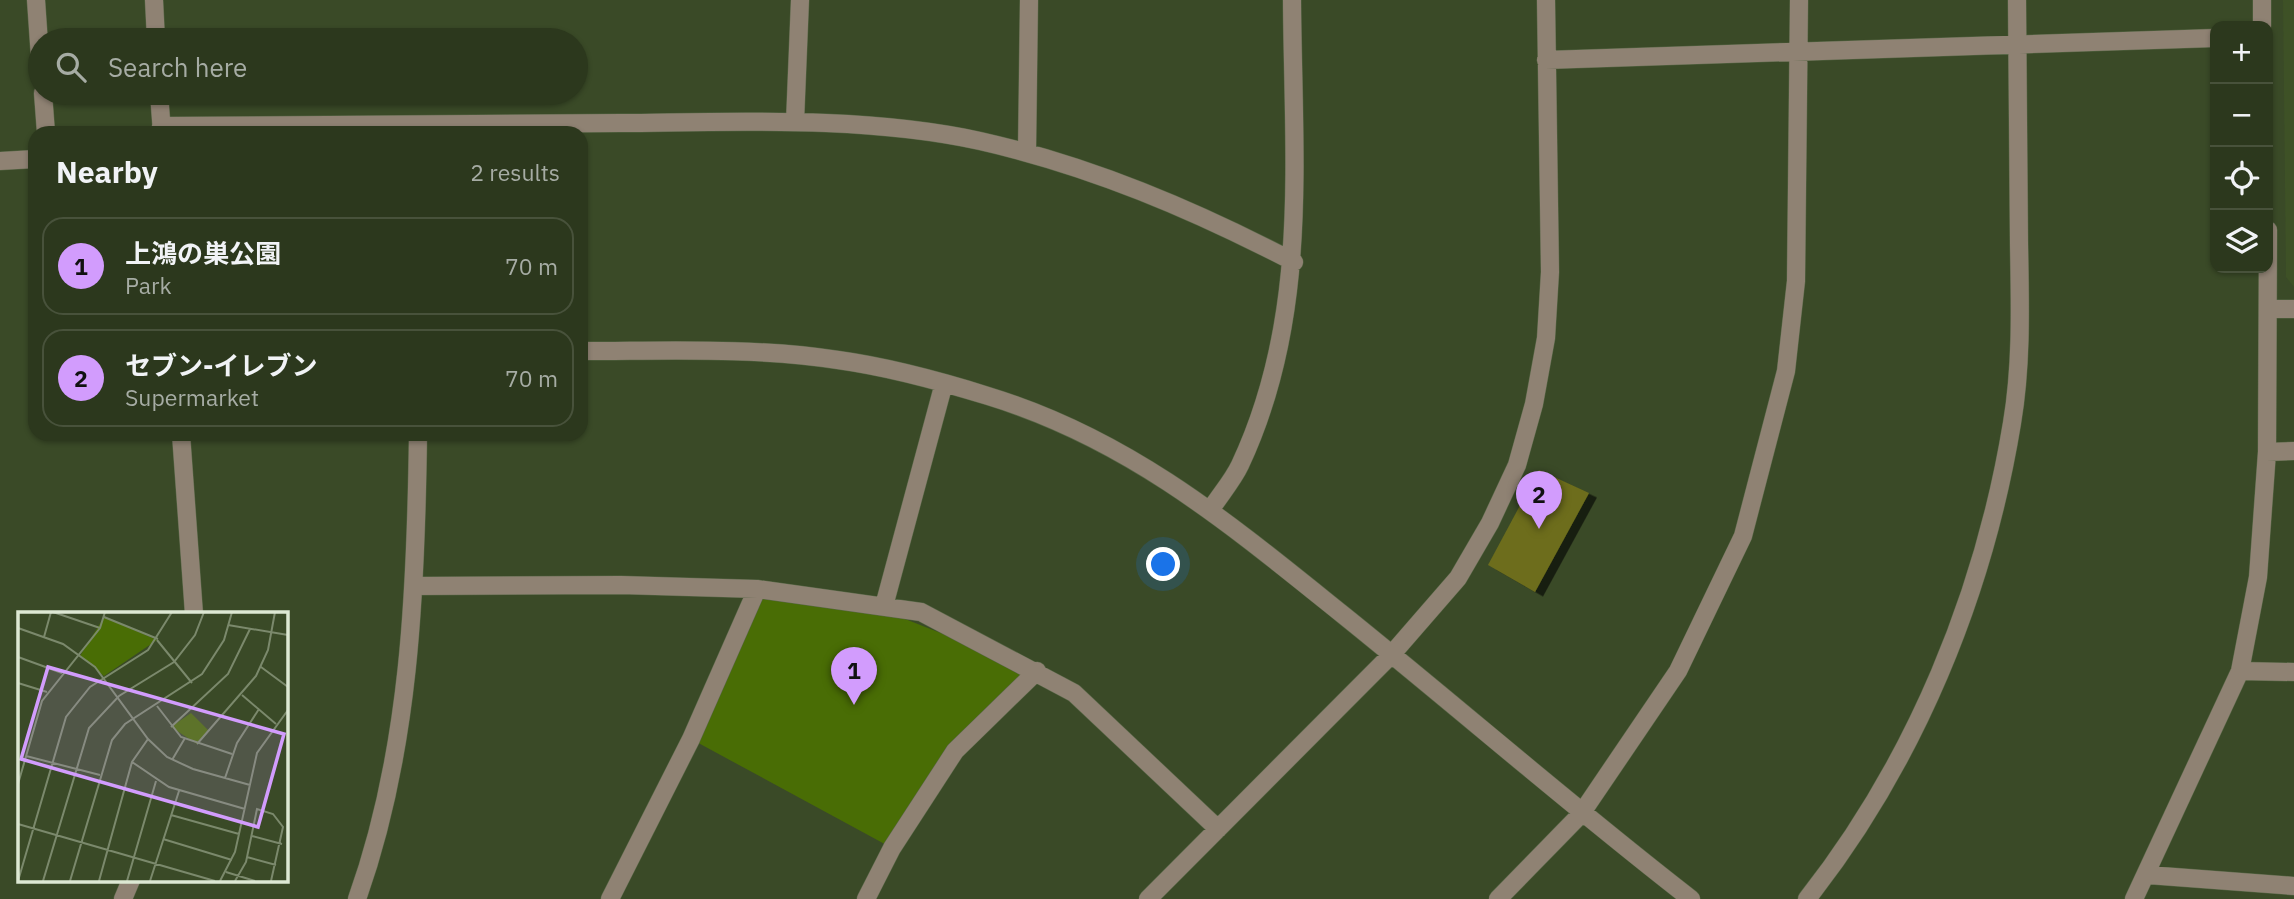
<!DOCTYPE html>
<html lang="en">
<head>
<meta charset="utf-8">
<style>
  body { margin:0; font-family:"IBM Plex Sans","Noto Sans JP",sans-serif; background:#343f26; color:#f1f3f6 }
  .controls { position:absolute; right:21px; top:21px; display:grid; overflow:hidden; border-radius:14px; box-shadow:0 2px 5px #0004 }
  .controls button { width:63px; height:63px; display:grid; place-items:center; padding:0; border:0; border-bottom:2px solid #48523b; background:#2c381d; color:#f1f3f6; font:35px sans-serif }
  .you { position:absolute; left:1164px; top:565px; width:24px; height:24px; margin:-18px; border:5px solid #fff; border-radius:50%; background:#1a73e8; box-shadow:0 0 0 10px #1a73e833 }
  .badge { display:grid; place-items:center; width:46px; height:46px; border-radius:50%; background:#d29cfd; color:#111; font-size:23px; font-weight:700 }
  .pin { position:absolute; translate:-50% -58px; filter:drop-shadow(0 2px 4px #0008) }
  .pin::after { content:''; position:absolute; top:37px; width:24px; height:21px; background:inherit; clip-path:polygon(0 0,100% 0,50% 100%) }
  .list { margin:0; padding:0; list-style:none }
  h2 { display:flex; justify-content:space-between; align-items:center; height:91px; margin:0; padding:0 28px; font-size:30px }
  h2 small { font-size:23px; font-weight:400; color:#a6aca4 }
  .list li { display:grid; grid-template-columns:46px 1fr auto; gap:21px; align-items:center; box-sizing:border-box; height:98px; margin:0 14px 14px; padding:0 14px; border:2px solid #48523b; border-radius:21px }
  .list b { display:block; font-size:26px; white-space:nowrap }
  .list p { margin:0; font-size:23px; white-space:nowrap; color:#a6aca4 }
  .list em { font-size:23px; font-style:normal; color:#a6aca4 }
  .icon { flex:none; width:38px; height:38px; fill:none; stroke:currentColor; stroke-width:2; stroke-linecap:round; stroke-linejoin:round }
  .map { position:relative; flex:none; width:2294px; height:899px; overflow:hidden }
  .search { position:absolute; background:#2c381d; box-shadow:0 2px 5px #0004; left:28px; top:28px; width:560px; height:77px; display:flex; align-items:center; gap:18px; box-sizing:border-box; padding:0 24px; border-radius:38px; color:#a6aca4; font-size:26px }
  .panel { position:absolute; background:#2c381d; box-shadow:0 2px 5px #0004; left:28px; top:126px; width:560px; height:315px; border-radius:21px }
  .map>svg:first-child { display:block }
  .built { fill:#3e5126 }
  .green { fill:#496d05 }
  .building { fill:#6d6d1b; filter:url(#shadow) }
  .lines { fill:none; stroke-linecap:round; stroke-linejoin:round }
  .minor-casing { stroke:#576646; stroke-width:19 }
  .minor { stroke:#8f8273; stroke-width:18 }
  .inset-road { fill:none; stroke:#7b896c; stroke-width:2 }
  .view { fill:#d29cfd; fill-opacity:0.15; stroke:#d29cfd; stroke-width:3.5 }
  .inset-edge { fill:none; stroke:#dde8d3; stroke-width:3.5 }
</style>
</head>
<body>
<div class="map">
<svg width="2294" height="899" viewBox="0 0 2294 899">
  <defs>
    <filter id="shadow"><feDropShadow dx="8" dy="4.5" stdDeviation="0" flood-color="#0009"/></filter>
  </defs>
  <rect width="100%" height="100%" fill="#3a4a27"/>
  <path class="built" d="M2283,0h11v287l-8,-10z"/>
  <path class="green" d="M757,589l110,15 170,67 -82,80 -63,97 -201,-109z"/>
  <path class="building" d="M1539,470l50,23 -54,99 -47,-27z"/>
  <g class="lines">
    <defs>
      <path id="minor" d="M36,0l4,58
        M154,0l2,40
        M2262,0v26
        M1546,60l669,-22
        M43,93l3,40
        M159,93l3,40
        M795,122l5,-122
        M161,126c154,-1 307,-2 460,-3 116,-1 245,-7 359,18 111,25 214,69 314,121
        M1027,152l2,-152
        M0,161l35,-2
        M2270,309h24
        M581,351c85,0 173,-4 257,9 51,7 102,21 150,36 141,43 242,128 354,218 117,94 230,193 349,285
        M181,434l13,180
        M2267,452l27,-1
        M1211,509c9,-14 22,-29 29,-44 70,-149 53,-306 52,-465
        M414,586l207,-1 136,4 164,23 153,81 144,136
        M884,606l60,-223
        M2240,671l54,1
        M2148,875l146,11
        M123,899l8,-19
        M357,899c53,-148 59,-309 61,-465
        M610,899l81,-160 66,-150
        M866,899l26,-51 63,-97 82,-80
        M1148,899l244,-245 66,-76 32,-55 27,-58 17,-61 12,-66 4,-66 -4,-272
        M1498,899l83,-85 97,-143 65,-135 43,-165 10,-90 3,-281
        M1807,899c108,-137 177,-305 205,-476 10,-59 8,-120 7,-180 -1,-81 -2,-162 -2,-243
        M2134,899l106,-228 18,-94 9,-125 1,-222"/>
    </defs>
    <use href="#minor" class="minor-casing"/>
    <use href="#minor" class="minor"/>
  </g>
  <g transform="translate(18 612)">
    <rect width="270" height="270" fill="#3a4a27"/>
    <path d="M86,5l53,23 -53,36 -24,-20zM173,101l17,17 -11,14 -26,-17z" fill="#496d05"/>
    <path class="inset-road" d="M35,0l47,16M86,5l54,22M210,13l60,10M0,16l45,16 32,23 53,72 19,18 26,12 57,16M26,25l7,-25M139,28l35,43M0,45l44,16M243,55l27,20M0,71l29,9M224,83l34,29M139,94l24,31 51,17M153,115l57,-53 22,-45M179,132l59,-68 12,-26 7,-38M8,144l74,19M154,148l13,-22M114,150l37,25 76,22M207,166l12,-35 22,-34M0,172l24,-83 58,-73 5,-16M153,203l68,19M0,212l197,57M234,224l30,8M145,227l69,21M229,245l29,8M208,260l29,9M0,269l48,-164 24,-30 58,-37 24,-38M25,269l46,-153 30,-32 55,-34 21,-27 9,-23M52,269l42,-141 13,-16 77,-50 22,-34 8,-28M81,269l33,-119 16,-23M109,269l29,-100M132,269l29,-90M202,269l15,-29 22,-99 31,-43M217,269l11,-19 11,-53 16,5 10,13 -12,54"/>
    <path class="view" d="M30,55l236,67 -26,93 -237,-68z"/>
    <rect width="270" height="270" class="inset-edge"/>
  </g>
</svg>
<div class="controls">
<button>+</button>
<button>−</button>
<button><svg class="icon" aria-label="locate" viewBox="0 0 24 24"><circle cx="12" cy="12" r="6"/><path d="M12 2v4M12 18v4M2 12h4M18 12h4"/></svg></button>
<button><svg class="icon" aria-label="layers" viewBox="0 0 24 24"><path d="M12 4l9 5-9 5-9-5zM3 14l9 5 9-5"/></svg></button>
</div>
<div class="you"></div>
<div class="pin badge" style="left:854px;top:705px">1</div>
<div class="pin badge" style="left:1539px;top:529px">2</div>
<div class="search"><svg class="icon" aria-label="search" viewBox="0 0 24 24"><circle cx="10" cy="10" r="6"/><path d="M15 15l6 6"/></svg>Search here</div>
<section class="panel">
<h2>Nearby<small>2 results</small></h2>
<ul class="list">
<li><span class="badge">1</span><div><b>上鴻の巣公園</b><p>Park</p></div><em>70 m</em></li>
<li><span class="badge">2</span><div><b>セブン-イレブン</b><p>Supermarket</p></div><em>70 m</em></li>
</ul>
</section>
</div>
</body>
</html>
